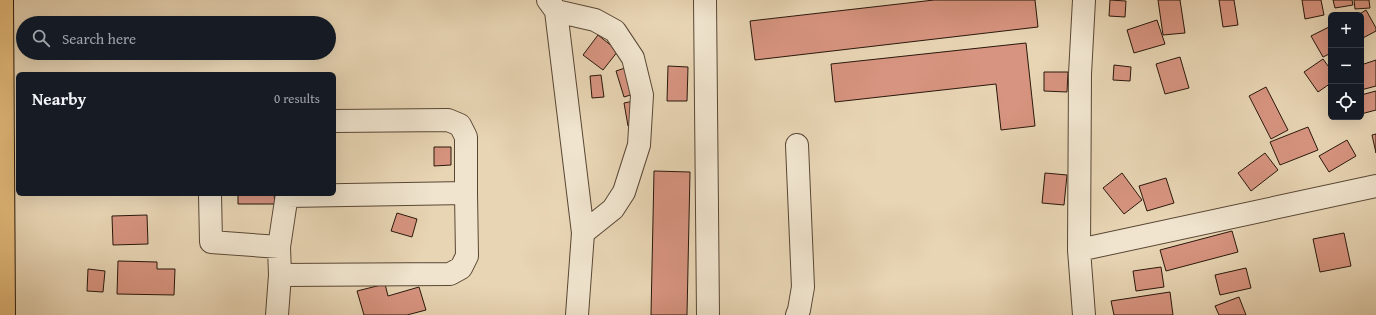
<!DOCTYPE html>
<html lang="en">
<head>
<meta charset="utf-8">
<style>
  body { margin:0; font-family:"Gentium Book Plus",serif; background:#20242c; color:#f1f3f6 }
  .controls { position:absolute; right:12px; top:12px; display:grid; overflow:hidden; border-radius:6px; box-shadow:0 4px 16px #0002 }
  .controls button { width:36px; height:36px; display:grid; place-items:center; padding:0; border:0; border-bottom:1px solid #363941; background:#171b24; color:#f1f3f6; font:20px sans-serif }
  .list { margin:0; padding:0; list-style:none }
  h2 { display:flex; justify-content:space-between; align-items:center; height:52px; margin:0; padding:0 16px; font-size:17px }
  h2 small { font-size:13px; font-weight:400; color:#9ea1a6 }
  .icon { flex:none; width:22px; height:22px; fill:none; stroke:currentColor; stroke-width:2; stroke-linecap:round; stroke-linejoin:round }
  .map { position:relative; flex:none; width:1376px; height:315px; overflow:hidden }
  .search { position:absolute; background:#171b24; box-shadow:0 4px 16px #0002; left:16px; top:16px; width:320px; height:44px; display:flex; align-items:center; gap:10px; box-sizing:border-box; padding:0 14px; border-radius:22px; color:#9ea1a6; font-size:15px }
  .panel { position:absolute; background:#171b24; box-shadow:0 4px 16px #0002; left:16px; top:72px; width:320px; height:124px; border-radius:6px }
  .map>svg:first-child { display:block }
  .building { fill:#d79480; stroke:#29180b }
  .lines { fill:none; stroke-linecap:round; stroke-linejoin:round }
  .minor-casing { stroke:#594735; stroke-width:24 }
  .major-casing { stroke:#29180b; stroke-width:24 }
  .minor { stroke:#f0e4ce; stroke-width:22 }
  .major { stroke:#e4ba7a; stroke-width:22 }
</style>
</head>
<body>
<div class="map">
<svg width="1376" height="315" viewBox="0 0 1376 315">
  <rect width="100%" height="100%" fill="#e8d5b4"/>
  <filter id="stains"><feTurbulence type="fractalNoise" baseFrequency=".005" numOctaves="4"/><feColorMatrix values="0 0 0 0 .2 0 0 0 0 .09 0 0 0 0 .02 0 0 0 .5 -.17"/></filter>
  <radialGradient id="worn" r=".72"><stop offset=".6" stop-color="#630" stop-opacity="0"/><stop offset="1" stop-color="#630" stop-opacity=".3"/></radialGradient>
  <path class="building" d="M934,0h101l3,27 -283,33 -5,-39z
    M1110,0l16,1 -1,16 -16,-1z
    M1158,0h22l5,33 -22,2z
    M1219,0h15l4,25 -15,2z
    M1302,0h19l3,15 -19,4z
    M1333,0h19l1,5 -18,3z
    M1354,0h15l1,8 -15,1z
    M1366,10l10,18v3l-15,8v-24h-3z
    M1157,20l8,24 -31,9 -7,-23z
    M264,22v1h-42z
    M1329,27l2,3v23l-8,4 -12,-21z
    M598,35l20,16 -15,19 -20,-15z
    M1026,43l9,83 -34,4 -5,-46 -161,18 -4,-38z
    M1180,57l9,31 -24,6 -9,-30z
    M1323,59l8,11v13l-13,9 -14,-20z
    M1376,60v26l-15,4v-25z
    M1114,65l17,2 -1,14 -17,-1z
    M668,66l20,1 -1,34h-20z
    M628,67l9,26 -13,4 -8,-26z
    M1044,72h24l-1,20 -23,-1z
    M601,75l3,22 -12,1 -2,-22z
    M1266,87l22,43 -17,9 -22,-43z
    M1376,91v19l-15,4v-19z
    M634,101l5,23 -11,2 -4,-23z
    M1308,127l10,23 -38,15 -10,-23z
    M1376,134v19l-4,-18z
    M1347,140l9,16 -27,16 -10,-16z
    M434,147h17v18l-17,1z
    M1265,153l13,17 -27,21 -13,-18z
    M654,171l36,1 -3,143h-36z
    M1045,173l22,2 -3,30 -22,-2z
    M1122,173l20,27 -18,14 -21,-26z
    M1166,178l8,25 -27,8 -8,-25z
    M238,194h36l1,10h-37z
    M397,213l20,6 -5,18 -21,-6z
    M147,215l1,29 -35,1 -1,-29z
    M1232,231l6,21 -72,19 -6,-21z
    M1344,233l7,33 -31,6 -7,-33z
    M118,261l39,1v7h18l-1,26 -57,-1z
    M1161,267l3,20 -28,4 -3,-20z
    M1246,268l5,20 -31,7 -5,-20z
    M88,269l17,2 -2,21 -16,-1z
    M385,284l3,12 31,-9 7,23 -19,5h-43l-7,-24z
    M1170,292l3,23h-59l-3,-14z
    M1239,297l7,18h-27l-4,-9z"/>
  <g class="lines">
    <defs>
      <path id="minor" d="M548,0l8,11 27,222 -6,82
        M705,0l3,315
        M556,11l39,9 20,11 18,27 9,37 -3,50 -15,47 -11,17 -30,24
        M334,121l114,-1 12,5 6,12v56
        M797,145l6,142 -4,23 -2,5
        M210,194l1,48 68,5
        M1079,250l297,-64
        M280,275l170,-1 11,-6 6,-12 -1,-63 -179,3
        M277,315l3,-40 -1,-28 8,-53
        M1084,315l-5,-65 1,-176 4,-74"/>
      <path id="major" d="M2,0l2,315"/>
    </defs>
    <use href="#minor" class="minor-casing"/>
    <use href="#major" class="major-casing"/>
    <use href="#minor" class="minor"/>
    <use href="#major" class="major"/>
  </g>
  <rect width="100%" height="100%" filter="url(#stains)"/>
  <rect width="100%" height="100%" fill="url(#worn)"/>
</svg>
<div class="controls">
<button>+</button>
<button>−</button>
<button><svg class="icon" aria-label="locate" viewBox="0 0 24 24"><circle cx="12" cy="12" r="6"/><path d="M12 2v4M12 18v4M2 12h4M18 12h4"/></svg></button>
</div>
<div class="search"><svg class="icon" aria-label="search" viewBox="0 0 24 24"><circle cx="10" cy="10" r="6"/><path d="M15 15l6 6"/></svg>Search here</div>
<section class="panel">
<h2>Nearby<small>0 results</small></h2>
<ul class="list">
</ul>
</section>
</div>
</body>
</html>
